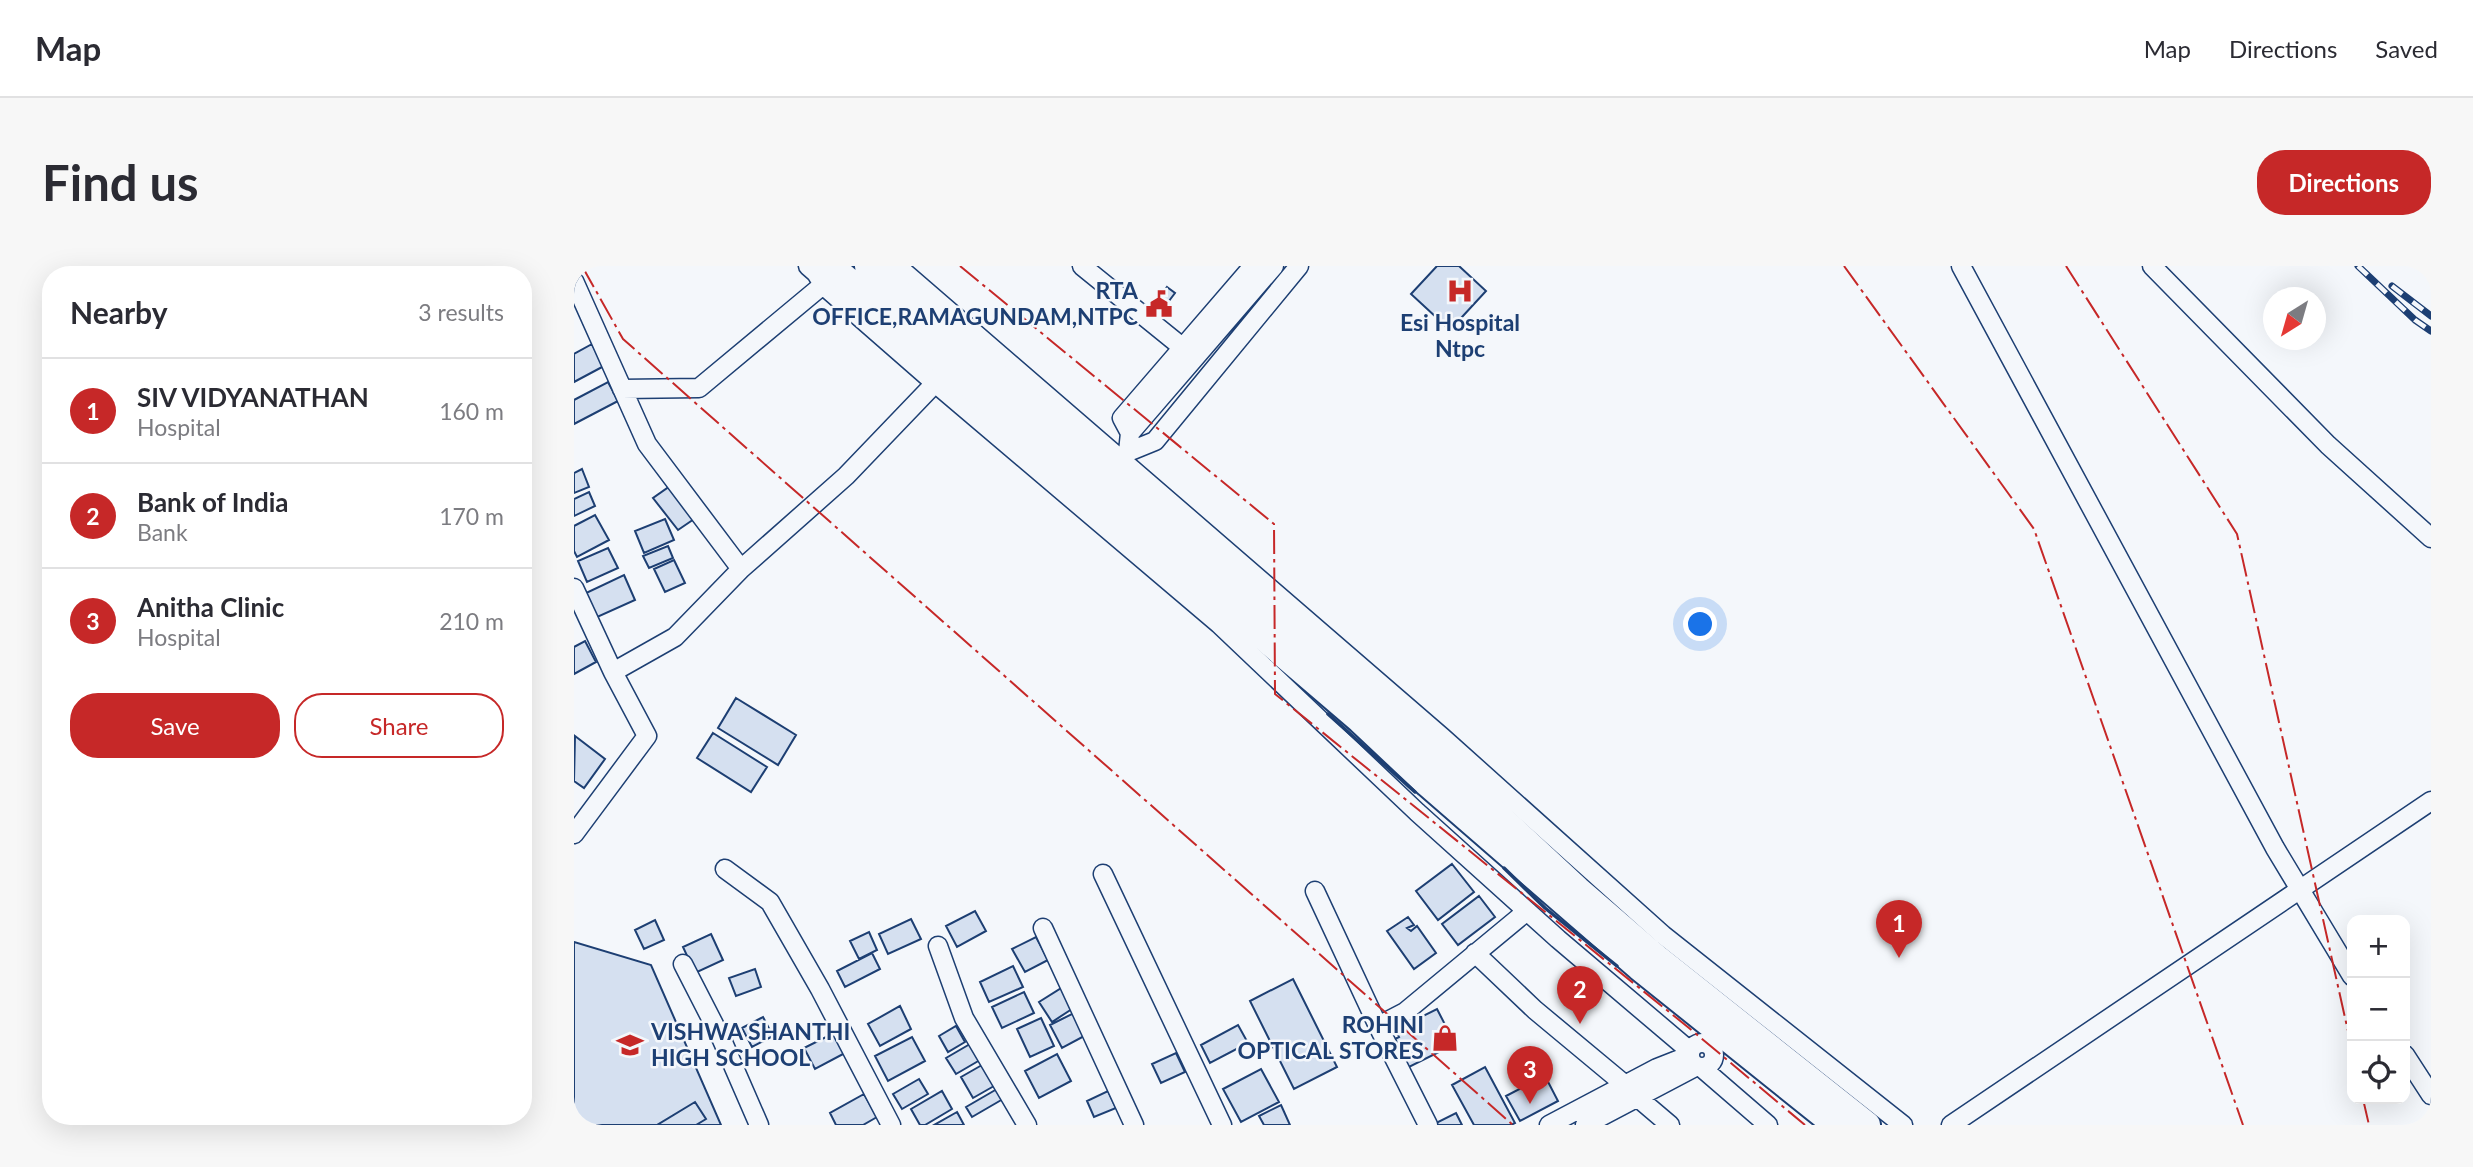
<!DOCTYPE html>
<html lang="en">
<head>
<meta charset="utf-8">
<style>
  body { margin:0; font-family:Lato,sans-serif; background:#f7f7f7; color:#2b2b33 }
  .controls { position:absolute; right:21px; bottom:21px; display:grid; overflow:hidden; border-radius:14px; box-shadow:0 7px 28px #0002 }
  .controls button { width:63px; height:63px; display:grid; place-items:center; padding:0; border:0; border-bottom:2px solid #e1e1e2; background:#fff; color:#2b2b33; font:35px sans-serif }
  .compass { position:absolute; left:1689px; top:21px; width:63px; height:63px; border-radius:50%; background:#fff; box-shadow:0 7px 28px #0002; rotate:217deg }
  .you { position:absolute; left:1127px; top:359px; width:24px; height:24px; margin:-18px; border:5px solid #fff; border-radius:50%; background:#1a73e8; box-shadow:0 0 0 10px #1a73e833 }
  .badge { display:grid; place-items:center; width:46px; height:46px; border-radius:50%; background:#c62828; color:#fff; font-size:23px; font-weight:700 }
  .pin { position:absolute; translate:-50% -58px; filter:drop-shadow(0 2px 4px #0008) }
  .pin::after { content:''; position:absolute; top:37px; width:24px; height:21px; background:inherit; clip-path:polygon(0 0,100% 0,50% 100%) }
  .list { margin:0; padding:0; list-style:none }
  h2 { display:flex; justify-content:space-between; align-items:center; height:91px; margin:0; padding:0 28px; font-size:30px }
  h2 small { font-size:23px; font-weight:400; color:#7c7c81 }
  .list li { display:grid; grid-template-columns:46px 1fr auto; gap:21px; align-items:center; box-sizing:border-box; height:105px; padding:0 28px; border-top:2px solid #e1e1e2 }
  .list b { display:block; font-size:26px; white-space:nowrap }
  .list p { margin:0; font-size:23px; white-space:nowrap; color:#7c7c81 }
  .list em { font-size:23px; font-style:normal; color:#7c7c81 }
  .actions { display:flex; gap:14px; padding:21px 28px }
  .actions a { flex:1; padding:16px 0; border:2px solid #c62828; border-radius:28px; text-align:center; font-size:24px; color:#c62828 }
  .actions .main { background:#c62828; color:#fff }
  .icon { flex:none; width:38px; height:38px; fill:none; stroke:currentColor; stroke-width:2; stroke-linecap:round; stroke-linejoin:round }
  .map { position:relative; flex:none; width:1857px; height:859px; overflow:hidden; border-radius:28px }
  header { display:flex; align-items:center; gap:42px; box-sizing:border-box; height:98px; padding:0 35px; background:#fff; border-bottom:2px solid #e1e1e2 }
  header strong { font-size:33px }
  nav { display:flex; gap:38px; margin-inline-start:auto; font-size:24px }
  .intro { display:flex; align-items:center; justify-content:space-between; box-sizing:border-box; height:168px; padding:0 42px }
  h1 { margin:0; font-size:49px }
  .button { padding:18px 32px; border-radius:28px; background:#c62828; color:#fff; font-size:24px; font-weight:700 }
  main { display:flex; gap:42px; padding:0 42px }
  aside { flex:1; background:#fff; border-radius:28px; box-shadow:0 7px 28px #0002 }
  .map>svg:first-child { display:block }
  .building { fill:#d5e0f0; stroke:#1d3f73; stroke-width:2 }
  .lines { fill:none; stroke-linecap:round; stroke-linejoin:round }
  .minor-casing { stroke:#1d3f73; stroke-width:21 }
  .highway-casing { stroke:#1d3f73; stroke-width:30 }
  .minor { stroke:#f4f7fb; stroke-width:18 }
  .highway { stroke:#f4f7fb; stroke-width:26 }
  .rail-casing { stroke:#1d3f73; stroke-width:7 }
  .rail { stroke:#f4f7fb; stroke-width:4.5; stroke-dasharray:13; stroke-linecap:butt }
  .wall { stroke:#1d3f73; stroke-width:3.5 }
  .power { stroke:#c62828; stroke-width:2; stroke-dasharray:24 5 3.5 5; stroke-linecap:butt }
  .labels { text-anchor:middle; stroke-width:5; stroke-linejoin:round; paint-order:stroke }
  .poi-label { font-size:23px; font-weight:bold; fill:#1d3f73; stroke:#f4f7fb; text-anchor:end }
</style>
</head>
<body>
<header>
<strong>Map</strong>
<nav><a>Map</a><a>Directions</a><a>Saved</a></nav>
</header>
<div class="intro"><h1>Find us</h1><a class="button">Directions</a></div>
<main>
<aside>
<h2>Nearby<small>3 results</small></h2>
<ul class="list">
<li><span class="badge">1</span><div><b>SIV VIDYANATHAN</b><p>Hospital</p></div><em>160 m</em></li>
<li><span class="badge">2</span><div><b>Bank of India</b><p>Bank</p></div><em>170 m</em></li>
<li><span class="badge">3</span><div><b>Anitha Clinic</b><p>Hospital</p></div><em>210 m</em></li>
</ul>
<div class="actions"><a class="main">Save</a><a>Share</a></div>
</aside>
<div class="map">
<svg width="1857" height="859" viewBox="0 0 1857 859">
  <rect width="100%" height="100%" fill="#f4f7fb"/>
  <path class="building" d="M863,0h22l27,25 -36,39 -39,-36z
    M593,21l8,6 -16,21 -8,-6z
    M18,78l12,22 -30,16v-28z
    M34,116l10,19 -44,23v-24z
    M8,203l7,18 -15,6v-20z
    M99,218l24,33 -19,13 -25,-32z
    M15,226l6,14 -21,10v-17z
    M21,249l14,25 -32,17 -3,-6v-25z
    M91,253l9,21 -30,13 -9,-22z
    M94,280l5,12 -24,10 -6,-12z
    M34,282l10,20 -31,14 -9,-21z
    M100,294l11,23 -20,9 -11,-23z
    M50,309l11,25 -40,18 -11,-24z
    M11,375l11,21 -22,12v-27z
    M162,432l60,37 -18,30 -60,-37z
    M139,467l54,34 -16,25 -54,-34z
    M1,470l30,23 -21,29 -10,-7z
    M878,598l22,28 -36,28 -22,-29z
    M905,630l16,21 -37,28 -16,-21z
    M401,645l11,20 -29,16 -11,-21z
    M834,651l6,8 -7,3 4,3 6,-5 19,27 -22,16 -27,-38z
    M337,653l10,20 -33,15 -9,-20z
    M81,654l9,20 -20,9 -9,-19z
    M295,666l8,18 -18,9 -9,-18z
    M137,668l12,26 -28,13 -12,-26z
    M462,671l12,23 -23,12 -13,-23z
    M0,676l77,23 70,160h-147z
    M298,687l8,16 -35,18 -8,-16z
    M439,700l10,21 -34,15 -9,-20z
    M181,703l6,18 -25,9 -7,-18z
    M719,713l44,88 -43,22 -44,-88z
    M489,721l12,20 -23,15 -13,-20z
    M450,726l10,21 -32,15 -10,-21z
    M326,740l11,23 -31,17 -12,-22z
    M863,743l18,35 -48,24 -14,-28 6,-3 -4,-7z
    M502,746l12,22 -26,14 -12,-23z
    M189,751l10,19 -21,11 -10,-19z
    M467,752l13,28 -24,11 -13,-28z
    M664,759l10,18 -38,20 -9,-18z
    M382,760l9,16 -17,10 -9,-16z
    M260,767l11,20 -30,16 -11,-21z
    M338,771l13,24 -37,20 -13,-25z
    M396,778l10,16 -24,14 -10,-16z
    M602,787l9,19 -24,11 -9,-19z
    M483,788l14,27 -32,17 -14,-27z
    M408,799l12,21 -21,12 -12,-21z
    M911,801l30,56 -4,2h-37l-22,-40z
    M687,803l18,33 -38,20 -18,-33z
    M971,810l13,25 -38,20 -14,-25z
    M345,813l9,15 -26,15 -9,-15z
    M423,823l6,10 -31,18 -6,-10z
    M368,825l10,18 -27,16h-5l-9,-16z
    M534,825l8,17 -22,9 -7,-16z
    M290,828l13,23 -14,8h-27l-6,-12z
    M121,836l11,17 -10,6h-39z
    M707,839l9,20h-26l-5,-9z
    M383,846l7,13h-30z
    M882,847l6,12h-27l-1,-1z"/>
  <g class="lines">
    <defs>
      <path id="minor" d="M234,0l8,7 8,13 111,97 284,241 198,188 141,127 132,112
        M323,0l545,471 221,198 240,190
        M508,0l100,81
        M1387,0l314,582 77,128
        M1578,0l176,179 103,93
        M0,15l73,163 94,125
        M48,123l77,-1 131,-109
        M556,167l-8,-15 131,-152
        M554,186l2,-19 144,-167
        M542,202l12,-16 27,-11 144,-175
        M0,322l39,84 62,-35 66,-68 105,-93 95,-99
        M0,568l73,-98 -34,-64
        M151,603l45,33 50,87 71,136
        M529,608l119,251
        M741,625l63,135 27,-14 122,-101
        M469,662l91,197
        M364,680l26,72 63,107
        M901,687l60,57 89,74
        M109,698l39,76 37,85
        M804,760l50,99
        M1116 789a12 12 0 1 1 24 0a12 12 0 1 1-24 0Z
        M1831,789l26,40
        M1128,802l66,57
        M1063,831l33,28
        M975,859l108,-57 33,-13
        M1011,859l112,-59
        M1377,859l480,-324"/>
      <path id="highway" d="M257,0l529,454 68,64 211,183 197,158
        M294,0l244,209 322,281 144,134 80,69 209,166"/>
    </defs>
    <use href="#minor" class="minor-casing"/>
    <use href="#highway" class="highway-casing"/>
    <use href="#minor" class="minor"/>
    <use href="#highway" class="highway"/>
    <defs>
      <path id="rail" d="M1784,0l57,54 16,11
        M1818,20l39,30"/>
    </defs>
    <use href="#rail" class="rail-casing"/>
    <use href="#rail" class="rail"/>
    <path class="wall" d="M754,448l87,78
      M930,602l41,40 72,58"/>
    <path class="power" d="M8,0l41,73 890,786
      M386,0l314,258 1,170 414,334 116,97
      M1270,0l190,263 209,596
      M1492,0l171,268 115,515
      M1789,833l6,26"/>
  </g>
  <defs>
    <symbol id="hospital-bare" viewBox="-9 -9 18 18"><path d="M-5-5h3v3.5h4V-5h3V5h-3V1.5h-4V5h-3Z" fill="#c62828" stroke="#f4f7fb" stroke-width="2.5" paint-order="stroke"/></symbol>
    <symbol id="civic-bare" viewBox="-9 -9 18 18"><path d="M-.6-6.5H3V-4.5H.6V-3L4-1V1h2V6H-6V1h2V-1L-.6-3ZM-1.2 2.5V6h2.4V2.5Z" fill="#c62828" stroke="#f4f7fb" stroke-width="2.5" paint-order="stroke"/></symbol>
    <symbol id="shop-bare" viewBox="-9 -9 18 18"><path d="M-5-2.5h2.3a2.7 3.5 0 0 1 5.4 0H5L5.5 6h-11ZM-1.5-2.5h3a1.5 2.3 0 0 0-3 0Z" fill="#c62828" stroke="#f4f7fb" stroke-width="2.5" paint-order="stroke"/></symbol>
    <symbol id="school-bare" viewBox="-9 -9 18 18"><path d="M0-5L7-2L0 1L-7-2ZM-4 1L0 2.5L4 1V4Q0 6-4 4Z" fill="#c62828" stroke="#f4f7fb" stroke-width="2.5" paint-order="stroke"/></symbol>
  </defs>
  <g fill-rule="evenodd">
    <use href="#hospital-bare" x="867" y="6" width="38" height="38"/>
    <use href="#civic-bare" x="566" y="19" width="38" height="38"/>
    <use href="#shop-bare" x="852" y="753" width="38" height="38"/>
    <use href="#school-bare" x="37" y="760" width="38" height="38"/>
  </g>
  <g class="labels">
    <g class="poi-label">
      <text x="564" y="33">RTA<tspan x="564" dy="26">OFFICE,RAMAGUNDAM,NTPC</tspan></text>
      <text x="886" y="65" text-anchor="middle">Esi Hospital<tspan x="886" dy="26">Ntpc</tspan></text>
      <text x="850" y="767">ROHINI<tspan x="850" dy="26">OPTICAL STORES</tspan></text>
      <text x="77" y="774" text-anchor="start">VISHWA SHANTHI<tspan x="77" dy="26">HIGH SCHOOL</tspan></text>
    </g>
  </g>
</svg>
<div class="controls">
<button>+</button>
<button>−</button>
<button><svg class="icon" aria-label="locate" viewBox="0 0 24 24"><circle cx="12" cy="12" r="6"/><path d="M12 2v4M12 18v4M2 12h4M18 12h4"/></svg></button>
</div>
<svg class="compass" viewBox="-18 -18 36 36"><path d="M0-13l5 13h-10z" fill="#e53935"/><path d="M0 13l5-13h-10z" fill="#7c7c81"/></svg>
<div class="you"></div>
<div class="pin badge" style="left:1325px;top:692px">1</div>
<div class="pin badge" style="left:1006px;top:758px">2</div>
<div class="pin badge" style="left:956px;top:838px">3</div>
</div>
</main>
</body>
</html>
